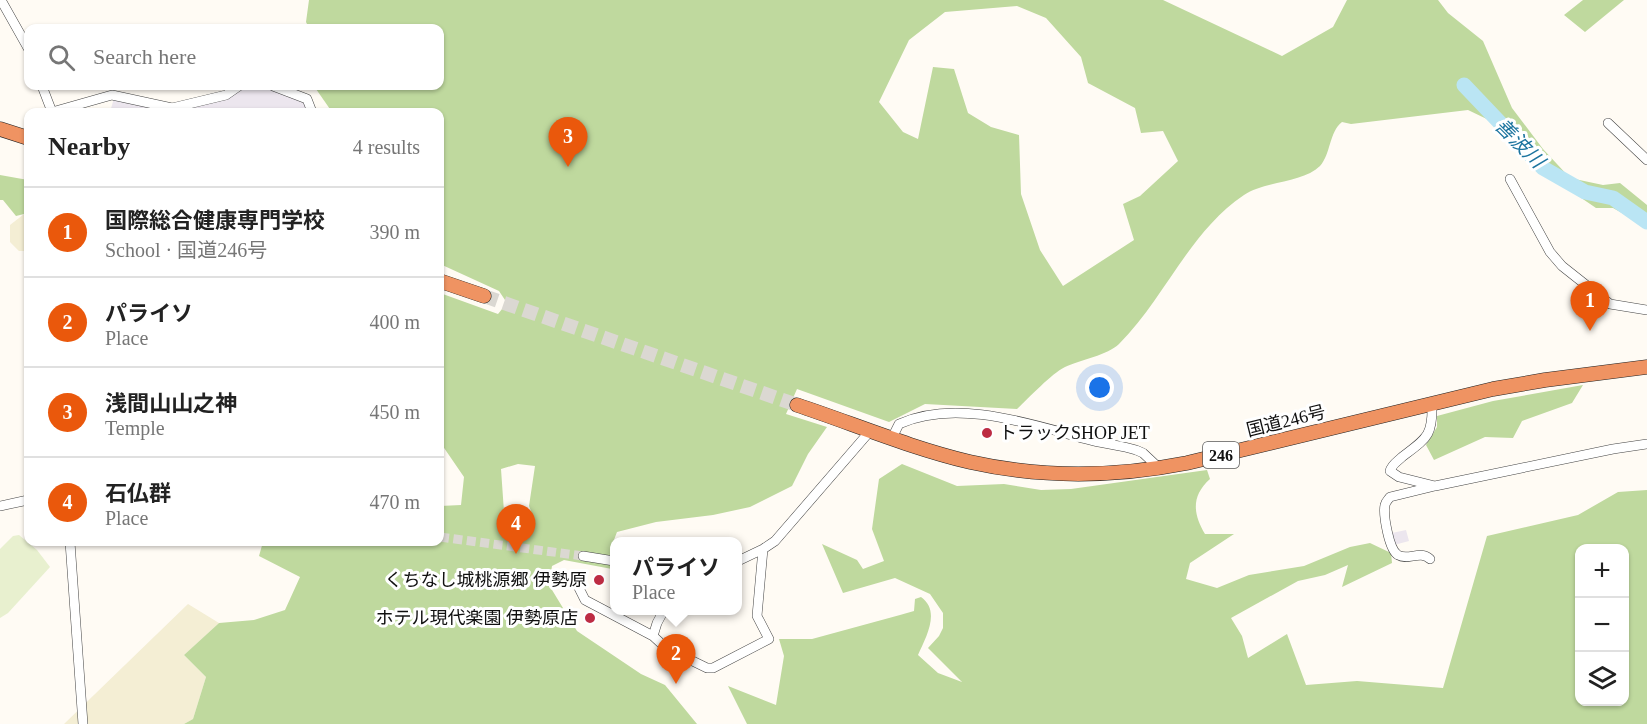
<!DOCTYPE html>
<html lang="en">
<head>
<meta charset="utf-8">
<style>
  body { margin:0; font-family:"Times New Roman","Noto Sans JP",serif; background:#f6f6f6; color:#222 }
  .controls { position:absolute; right:18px; bottom:18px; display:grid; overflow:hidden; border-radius:12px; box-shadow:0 2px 4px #0004 }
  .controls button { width:54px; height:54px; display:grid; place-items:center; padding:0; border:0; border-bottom:2px solid #e0e0e0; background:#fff; color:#222; font:30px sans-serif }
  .you { position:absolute; left:1100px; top:388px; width:21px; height:21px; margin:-15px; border:4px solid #fff; border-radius:50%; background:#1a73e8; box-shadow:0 0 0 9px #1a73e833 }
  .badge { display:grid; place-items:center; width:39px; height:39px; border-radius:50%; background:#ea580c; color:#fff; font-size:20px; font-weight:700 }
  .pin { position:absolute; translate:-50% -50px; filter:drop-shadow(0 2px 3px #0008) }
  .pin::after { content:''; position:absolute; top:32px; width:21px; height:18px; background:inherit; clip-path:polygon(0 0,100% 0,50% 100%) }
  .popup { position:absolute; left:610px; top:537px; width:132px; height:78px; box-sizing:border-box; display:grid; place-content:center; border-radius:12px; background:#fff; filter:drop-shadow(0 2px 4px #0005); font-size:20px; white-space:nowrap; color:#767676 }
  .popup b { font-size:22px; color:#222 }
  .popup::after { content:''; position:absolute; left:50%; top:100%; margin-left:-12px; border:12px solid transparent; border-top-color:#fff }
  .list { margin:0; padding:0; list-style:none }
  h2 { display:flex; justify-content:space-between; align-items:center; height:78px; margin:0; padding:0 24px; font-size:26px }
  h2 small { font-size:20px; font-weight:400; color:#767676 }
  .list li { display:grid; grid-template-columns:39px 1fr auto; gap:18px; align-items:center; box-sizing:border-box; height:90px; padding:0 24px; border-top:2px solid #e0e0e0 }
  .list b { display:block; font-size:22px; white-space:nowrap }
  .list p { margin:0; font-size:20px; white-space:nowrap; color:#767676 }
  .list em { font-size:20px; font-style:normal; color:#767676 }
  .icon { flex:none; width:33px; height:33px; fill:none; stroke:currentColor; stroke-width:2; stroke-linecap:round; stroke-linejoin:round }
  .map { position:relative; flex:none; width:1647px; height:724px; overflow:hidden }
  .search { position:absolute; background:#fff; box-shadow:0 2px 4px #0004; left:24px; top:24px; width:420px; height:66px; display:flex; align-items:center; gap:15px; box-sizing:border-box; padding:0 21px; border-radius:12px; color:#767676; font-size:22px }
  .panel { position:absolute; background:#fff; box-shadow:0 2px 4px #0004; left:24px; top:108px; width:420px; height:438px; border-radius:12px }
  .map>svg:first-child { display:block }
  .industrial { fill:#ece6ee }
  .farmland { fill:#f4eed4 }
  .forest { fill:#bfd99e; fill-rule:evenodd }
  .pitch { fill:#e8f0cf }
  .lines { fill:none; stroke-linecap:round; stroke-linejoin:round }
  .river { stroke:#bae5f4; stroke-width:15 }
  .minor-tunnel { stroke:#dbd8d2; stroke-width:9; stroke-dasharray:9 4.5; stroke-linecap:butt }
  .highway-tunnel { stroke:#dbd8d2; stroke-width:14; stroke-dasharray:14 7; stroke-linecap:butt }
  .minor-casing { stroke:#434343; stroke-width:10 }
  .highway-casing { stroke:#212121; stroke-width:15 }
  .minor { stroke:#fff; stroke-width:9 }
  .highway { stroke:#ef9362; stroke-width:14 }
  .poi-dot { fill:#bd2c43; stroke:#fff; stroke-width:2 }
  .labels { text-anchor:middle; stroke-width:6; stroke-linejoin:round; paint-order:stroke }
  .shield { fill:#fff; stroke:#585858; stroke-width:1.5 }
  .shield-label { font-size:16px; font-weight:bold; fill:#101010 }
  .street-label { font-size:18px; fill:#101010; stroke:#fff }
  .poi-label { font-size:18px; fill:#101010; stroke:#fff; text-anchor:end }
  .water-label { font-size:20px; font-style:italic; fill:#1c749f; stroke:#fff }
</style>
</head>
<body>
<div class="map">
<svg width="1647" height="724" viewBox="0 0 1647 724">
  <rect width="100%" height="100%" fill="#fffbf4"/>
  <path class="industrial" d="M244,86h19l41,15 4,11h-198l4,-14 58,13 58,-16z
    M1406,530l3,11 -15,4 -2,-12z"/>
  <path class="farmland" d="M28,211v40h-9l-9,-9v-17z
    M188,604l31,19 -35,32 22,22 -13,42 -9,5h-120z"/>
  <path class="forest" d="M309,0h854l119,56 51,-29 14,-27h91l10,13 35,28 29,67 31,41 27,29 33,7 17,-2 27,22v22l-34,-19h-17l-28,-19 -75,-67 -25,-12 -117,14 -9,-2c-13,10 -11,32 -22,44 -17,17 -56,15 -76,29 -55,37 -79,103 -125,149 -11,11 -39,16 -54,23 -14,7 -35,30 -48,42l-92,-5 -36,18 -92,-33 -11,25 41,13 -19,27 -16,32 -42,21 -37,8 -57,7 -39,10 -5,13v24l-48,-9 -12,6 -3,19 28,46 64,43 24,11 32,39h-513l9,-5 13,-42 -22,-22 35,-32 35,-3 31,-10 15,-33 -41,-21 4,-14h177v-36l21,-1 3,-28 -24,-35v-149l58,21 9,-11 -8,-12 -59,-27v-152h-108l-16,-23 -21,-3h145v-58h-131l-3,-6zM1017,6l29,12 35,39 7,26 47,25 6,25 22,-2 15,30 -38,35 -17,8 11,36 -71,46 -23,-36 -19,-56 -2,-59 -28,-8 -23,-14 -14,-44 -21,-2 -15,72 -15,-7 -24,-30 30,-62 36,-28zM518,464l17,2 -6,40 4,10 -29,-4 -3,-43z
    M1583,0h41l-39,32 -21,-17z
    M0,175l28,5v33l-12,3 -13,-16h-3z
    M1583,385l-11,18 -50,18 -9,17 -28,-1 -51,23 -8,-15 11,-18v-11l56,-15z
    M902,464l55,22 47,-2 37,6 30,-1 136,-19 3,9c-19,17 -17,35 -5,55h29l-44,29 -4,16 31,9 32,-13 55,-9 46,-19 20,-4 21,10 1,10 -50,24 6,-22 -23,10 -27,6 -67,37 11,18 6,22 39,-24 19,51 51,-4 86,7 44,-152 91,-21 40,-23 29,-2v234h-900l-19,-38 48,19 8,-49 -5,-17h33l88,-24 14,-4 1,-12 6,-2c20,14 5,40 -3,58l20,18 24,9 -34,-34 11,-12 4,-8v-15l-13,-19 -35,-16 -52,15 -21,-49 35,16 6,9 21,-8 -12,-32 7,-50zM1580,548h44v154h-44z"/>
  <path class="pitch" d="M19,535l18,15 13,17 -42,46 -8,5v-69l13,-13z"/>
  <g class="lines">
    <path class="river" d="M1464,85l79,83 42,24 28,6 34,24"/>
    <path class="minor-tunnel" d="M440,537l143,19"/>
    <path class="highway-tunnel" d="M484,296l313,109"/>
    <defs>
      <path id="minor" d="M1,0l27,48
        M42,86l10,26
        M273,86l34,13 5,13
        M52,112l60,-17 60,13 54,-13 13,-9
        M1608,123l39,37
        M1510,179l40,73 12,14 48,38 37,6
        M892,438l7,-14c57,-26 131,0 187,15 17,5 34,6 50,11l7,3 16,15
        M1435,486l178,-37 34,-5
        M0,506l28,-6
        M70,542l13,182
        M583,556l31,5
        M1430,559c-10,-9 -22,2 -32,-4 -9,-5 -15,-40 -13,-50 1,-4 3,-5 5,-8l45,-11 -36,-9 -9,-6c2,-7 7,-9 12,-14 25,-19 31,-21 30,-54
        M738,561l25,-12 12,-8 96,-111
        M574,578l11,22 68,36
        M664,610l-7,13 -4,13 13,12 41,20h6l56,-29 -12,-23 6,-67"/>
      <path id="highway" d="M0,129l28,9
        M440,281l44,15
        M797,405c57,19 114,43 173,57 71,16 146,15 217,1l306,-74 52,-9 102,-13"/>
    </defs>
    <use href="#minor" class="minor-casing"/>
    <use href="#highway" class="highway-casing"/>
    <use href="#minor" class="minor"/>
    <use href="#highway" class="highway"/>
  </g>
  <g class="poi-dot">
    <circle cx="987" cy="433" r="6"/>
    <circle cx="599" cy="580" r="6"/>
    <circle cx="590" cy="618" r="6"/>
  </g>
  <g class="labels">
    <rect class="shield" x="1203" y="442" width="36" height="26" rx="4.5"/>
    <g class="shield-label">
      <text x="1221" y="461">246</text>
    </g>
    <g class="street-label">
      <text transform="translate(1286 421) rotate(-14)" y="6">国道246号</text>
    </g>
    <g class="poi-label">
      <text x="999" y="439" text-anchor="start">トラックSHOP JET</text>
      <text x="587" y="586">くちなし城桃源郷 伊勢原</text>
      <text x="578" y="624">ホテル現代楽園 伊勢原店</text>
    </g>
    <g class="water-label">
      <text transform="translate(1520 143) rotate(45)" y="7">善波川</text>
    </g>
  </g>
</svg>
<div class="controls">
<button>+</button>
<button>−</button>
<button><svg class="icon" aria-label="layers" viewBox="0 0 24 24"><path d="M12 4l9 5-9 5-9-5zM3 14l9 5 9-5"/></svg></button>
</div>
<div class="you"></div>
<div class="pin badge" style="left:1590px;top:331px">1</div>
<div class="pin badge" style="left:676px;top:684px">2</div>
<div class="popup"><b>パライソ</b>Place</div>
<div class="pin badge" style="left:568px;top:167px">3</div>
<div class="pin badge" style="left:516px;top:554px">4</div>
<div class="search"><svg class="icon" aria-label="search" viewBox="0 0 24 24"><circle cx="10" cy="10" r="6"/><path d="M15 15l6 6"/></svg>Search here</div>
<section class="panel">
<h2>Nearby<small>4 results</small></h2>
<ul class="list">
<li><span class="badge">1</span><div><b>国際総合健康専門学校</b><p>School · 国道246号</p></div><em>390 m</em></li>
<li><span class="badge">2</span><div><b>パライソ</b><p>Place</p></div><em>400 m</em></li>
<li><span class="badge">3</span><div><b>浅間山山之神</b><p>Temple</p></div><em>450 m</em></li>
<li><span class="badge">4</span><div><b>石仏群</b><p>Place</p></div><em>470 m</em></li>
</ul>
</section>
</div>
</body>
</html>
